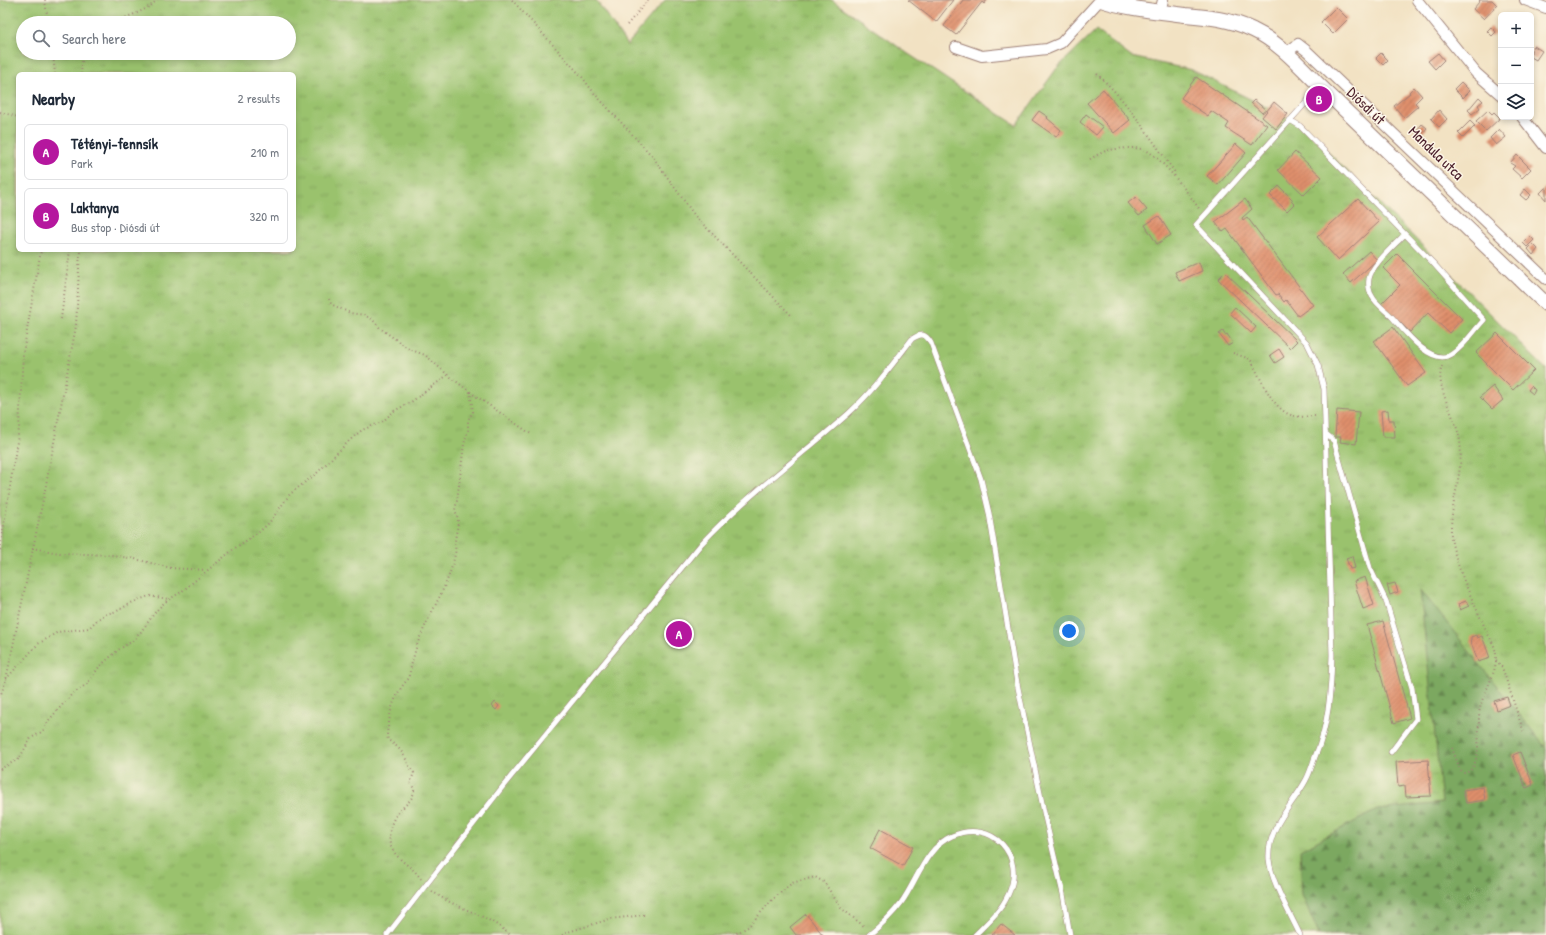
<!DOCTYPE html>
<html lang="en">
<head>
<meta charset="utf-8">
<style>
  body { margin:0; font-family:"Patrick Hand",sans-serif; background:#f2f2f3; color:#1f2937 }
  .controls { position:absolute; right:12px; top:12px; display:grid; overflow:hidden; border-radius:6px; box-shadow:0 2px 6px #0003 }
  .controls button { width:36px; height:36px; display:grid; place-items:center; padding:0; border:0; border-bottom:1px solid #e0e1e3; background:#fff; color:#1f2937; font:20px sans-serif }
  .you { position:absolute; left:1069px; top:631px; width:14px; height:14px; margin:-10px; border:3px solid #fff; border-radius:50%; background:#1a73e8; box-shadow:0 0 0 6px #1a73e833 }
  .badge { display:grid; place-items:center; width:26px; height:26px; border-radius:50%; background:#b5179e; color:#fff; font-size:13px; font-weight:700 }
  .pin { position:absolute; translate:-50% -50%; border:2px solid #fff; box-shadow:0 1px 4px #0006 }
  .list { margin:0; padding:0; list-style:none }
  h2 { display:flex; justify-content:space-between; align-items:center; height:52px; margin:0; padding:0 16px; font-size:17px }
  h2 small { font-size:13px; font-weight:400; color:#747a83 }
  .list li { display:grid; grid-template-columns:26px 1fr auto; gap:12px; align-items:center; box-sizing:border-box; height:56px; margin:0 8px 8px; padding:0 8px; border:1px solid #e0e1e3; border-radius:6px }
  .list b { display:block; font-size:15px; white-space:nowrap }
  .list p { margin:0; font-size:13px; white-space:nowrap; color:#747a83 }
  .list em { font-size:13px; font-style:normal; color:#747a83 }
  .icon { flex:none; width:22px; height:22px; fill:none; stroke:currentColor; stroke-width:2; stroke-linecap:round; stroke-linejoin:round }
  .map { position:relative; flex:none; width:1546px; height:935px; overflow:hidden }
  .search { position:absolute; background:#fff; box-shadow:0 2px 6px #0003; left:16px; top:16px; width:280px; height:44px; display:flex; align-items:center; gap:10px; box-sizing:border-box; padding:0 14px; border-radius:22px; color:#747a83; font-size:15px }
  .panel { position:absolute; background:#fff; box-shadow:0 2px 6px #0003; left:16px; top:72px; width:280px; height:180px; border-radius:6px }
  .map>svg:first-child { display:block }
  .grass { fill:url(#grass-tufts); stroke:#72704c; fill-rule:evenodd }
  .forest { fill:url(#forest-firs); stroke:#626446 }
  .building { fill:url(#building-hatch) }
  .lines { fill:none; stroke-linecap:round; stroke-linejoin:round }
  .service-casing { stroke:#9e8077; stroke-width:6 }
  .minor-casing { stroke:#9e8077; stroke-width:12 }
  .secondary-casing { stroke:#9e8077; stroke-width:16 }
  .path { stroke:#9e8077; stroke-width:2; stroke-dasharray:1 3; stroke-linecap:butt }
  .service { stroke:#fff; stroke-width:5 }
  .minor { stroke:#fff; stroke-width:10 }
  .secondary { stroke:#fff; stroke-width:14 }
  .labels { text-anchor:middle; stroke-width:3; stroke-linejoin:round; paint-order:stroke }
  .street-label { font-size:15px; fill:#4a1f2b; stroke:#fcf5e5 }
</style>
</head>
<body>
<div class="map">
<svg width="1546" height="935" viewBox="0 0 1546 935">
  <defs>
    <pattern id="grass-tufts" width="24" height="20" patternUnits="userSpaceOnUse"><rect width="24" height="20" fill="#9ac26d"/><path d="M3 7l-1-3M5 7V3M7 7l1-3M15 17l-1-3M17 17v-4M19 17l1-3" fill="none" stroke="#86a65f"/></pattern>
    <pattern id="forest-firs" width="22" height="20" patternUnits="userSpaceOnUse"><rect width="22" height="20" fill="#7ba860"/><path d="M5 1l3.5 6h-7zM16 11l3.5 6h-7z" fill="#67884f"/></pattern>
    <pattern id="building-hatch" width="6" height="6" patternUnits="userSpaceOnUse"><rect width="6" height="6" fill="#df8f6c"/><path d="M-1 1l2-2M0 6l6-6M5 7l2-2" fill="none" stroke="#b77459"/></pattern>
  </defs>
  <rect width="100%" height="100%" fill="#fcf5e5"/>
  <filter id="ink" filterUnits="userSpaceOnUse"><feTurbulence type="fractalNoise" baseFrequency=".025" numOctaves="2"/><feDisplacementMap in="SourceGraphic" scale="8" xChannelSelector="R" yChannelSelector="G"/><feConvolveMatrix kernelMatrix="1 2 1 2 8 2 1 2 1" color-interpolation-filters="sRGB"/></filter>
  <filter id="wash" filterUnits="userSpaceOnUse"><feTurbulence type="fractalNoise" baseFrequency=".012" numOctaves="4" result="noise"/><feDisplacementMap in="SourceGraphic" scale="16" xChannelSelector="R" yChannelSelector="G"/><feGaussianBlur stdDeviation="0.9" result="paint"/><feColorMatrix in="noise" values="0 0 0 0 0 0 0 0 0 0 0 0 0 0 0 0 0 1.4 0 .05"/><feComposite in="paint" operator="in"/></filter>
  <g filter="url(#wash)">
    <rect width="100%" height="100%" fill="#f2e2c3"/>
    <path class="grass" d="M0,0h596l31,45 38,-45h167l75,53 109,72 41,-57 39,-38 35,27 61,13 108,54 246,245v474l-74,92h-1472zM23,23h266v30h-266zM18,74h276v176h-276z"/>
    <path class="forest" d="M1420,589l126,159v187h-227l-17,-40 -2,-45 77,-40 65,-7z"/>
    <g id="blocks">
      <path class="building" d="M908,0h45l-17,22z
        M963,0h24l-3,4 -2,-2 -26,33 -12,-9z
        M1479,0h13l5,5 -13,14 -11,-10 7,-8z
        M1336,7l12,12 -15,15 -12,-12z
        M1491,27l5,5 -4,4 -5,-5z
        M1534,46l8,5 -6,9 -5,-3v-6z
        M1381,53l7,7 -5,5 -7,-7z
        M1438,53l6,7 -9,9 -7,-8z
        M1196,77l71,48 -15,20 -26,-17 3,-5 -18,-12 -3,5 -27,-18z
        M1461,82l9,9 -7,7 -9,-9z
        M1414,87l8,9 -7,7 3,3 -14,12 -10,-12 16,-13 -1,-1z
        M1103,89l27,31 -16,13 -27,-30z
        M1479,97l4,4 -5,4 2,3 -8,6 -4,-4z
        M1254,100l12,10 -4,3 -11,-10z
        M1274,102l14,12 -12,15 -14,-12z
        M1439,110l8,9 -8,8 -8,-8z
        M1488,110l4,4 2,-2 6,6 -14,13 -10,-10z
        M1039,111l9,6 -1,1 14,12 -5,7 -24,-17z
        M1086,114l17,13 -7,8 -16,-13z
        M1470,121l5,5 -12,12 -5,-5z
        M1422,124l5,4 -7,8 -5,-4z
        M1499,129l7,8 -10,8 -6,-7z
        M1236,144l10,9 -28,32 -11,-9z
        M1295,152l27,25 -18,18 -26,-25z
        M1517,155l14,14 -9,9 -10,-9 3,-3 -5,-3z
        M1279,186l14,14 -2,1 3,3 -7,7 -17,-16z
        M1546,187v13l-6,-7z
        M1525,189l6,6 -5,5 -6,-5z
        M1136,197l11,13 -8,6 -11,-13z
        M1245,199l7,10 -10,9 1,2 4,-3 66,88 -15,11 -12,-16 -2,2 -6,-8 -2,1 -49,-66 -4,3 -8,-10z
        M1358,199l21,23 -41,38 -21,-23z
        M1159,216l12,19 -14,9 -12,-19z
        M1530,236l4,4 -7,7 -4,-4z
        M1533,244l5,5 -5,6 -5,-6z
        M1369,251l8,9 -26,23 -8,-9z
        M1397,254l65,65 -13,14 -21,-20 -18,19 -29,-28 19,-19 -17,-17z
        M1199,262l3,9 -23,10 -4,-9z
        M1225,272l72,69 -7,7 -72,-69z
        M1235,307l21,20 -5,6 -21,-20z
        M1393,327l33,46 -19,13 -33,-45z
        M1223,331l2,4 2,-1 6,9 -5,3 -9,-12z
        M1497,333l37,37 -21,20 -37,-37z
        M1279,349l5,8 -9,6 -5,-8z
        M1493,386l10,14 -11,9 -12,-12z
        M1531,386l4,4 -2,4 -5,-4z
        M1337,410l22,2 -3,32 -16,-2 1,-5h-6z
        M1388,410l1,10h5l1,17h-12l-2,-26z
        M1352,556l3,12 -5,1 -4,-11z
        M1365,577l9,28 -11,4 -9,-28z
        M1395,583l3,9 -8,3 -3,-10z
        M1466,601l3,5 -9,4 -2,-6z
        M1383,621l27,97 -16,5 -27,-98z
        M1476,635l1,3 5,-2 8,22 -12,4 -8,-22h1v-3z
        M1507,697l3,8 -13,5 -3,-9z
        M495,702l4,4 -3,4 -4,-4z
        M1520,752l13,33 -7,3 -13,-33z
        M1428,760l3,36 -25,1 -1,-11 -7,1 -2,-25z
        M1483,787l2,13 -19,3 -3,-13z
        M880,829l33,18 -10,19 -33,-18z
        M806,914l17,21h-27l-6,-8z
        M1001,924l14,11h-23z"/>
    </g>
  </g>
  <g filter="url(#ink)">
    <use href="#blocks" fill-opacity="0" stroke="#9e8077" stroke-width="1"/>
    <g class="lines">
      <defs>
        <path id="service" d="M1290,120l10,6 133,137 51,57c-9,9 -24,32 -36,36 -20,7 -45,-27 -57,-40 -6,-6 -15,-12 -19,-20 -3,-4 -4,-12 -3,-17 2,-14 27,-35 36,-45
          M1326,434l8,7 36,127 16,33 26,87 4,31 -25,33
          M387,935l117,-150 198,-242c45,-48 98,-86 147,-130 24,-22 43,-48 63,-74 9,-6 13,-6 19,4l50,136 8,34 28,170 28,134 18,77 7,41
          M869,935c11,-9 23,-20 32,-32 16,-22 24,-55 51,-67 40,-18 75,20 56,59 -7,16 -21,28 -33,40
          M1300,935c-10,-22 -29,-53 -31,-76 -2,-32 24,-54 37,-79 4,-7 6,-15 9,-23 14,-33 16,-66 17,-102l-8,-266 -6,-24 -11,-22 -111,-118 124,-138"/>
        <path id="minor" d="M1417,0l59,73 25,22
          M1525,0l21,8
          M1160,12l3,-12
          M956,47l26,9 65,-7 14,-6 39,-43
          M1286,53l12,-9 9,7 239,228
          M1522,117l24,31"/>
        <path id="secondary" d="M1101,0c27,9 56,11 84,15 23,2 46,4 68,15 26,12 47,36 67,56l226,218"/>
      </defs>
      <use href="#service" class="service-casing"/>
      <use href="#minor" class="minor-casing"/>
      <use href="#secondary" class="secondary-casing"/>
      <path class="path" d="M45,0l3,23
        M512,0l71,78 11,15 59,64 42,59 96,99
        M115,23c14,-9 30,-10 42,-23
        M627,25l21,-25
        M53,53l2,21
        M81,74l2,-21
        M1097,74c32,29 52,62 77,97l1,7
        M0,112l18,5
        M1090,159c6,-3 13,-8 20,-9 11,-2 29,-4 39,2 17,11 39,41 51,58
        M329,299l2,5 19,9 14,2 8,4 8,9 29,21 16,6 23,20 22,17 3,20 -5,8v10l-4,14 -7,57 -2,9c6,14 1,18 0,32 0,4 1,8 0,12 -5,28 -22,53 -33,79 -7,14 -10,31 -14,46 -11,12 -17,27 -19,43 -1,7 -3,10 -1,18 6,4 13,9 16,16 4,6 5,12 10,17l-4,10c2,2 4,5 4,8 -1,10 -12,16 -17,23 -6,7 -9,20 -7,30 5,16 23,22 31,35
        M61,319l9,-69
        M1233,353l17,6c10,17 22,50 41,56 7,3 18,1 25,1
        M1442,366c-8,21 15,52 18,75 4,31 -10,62 -9,93 0,9 4,21 7,30 7,22 18,43 27,64 4,9 11,18 11,28 1,18 -12,34 -16,52 -1,4 -1,10 -1,15 -1,12 2,50 -16,50l-3,-4 -8,-21
        M470,392l61,42
        M32,548l27,5 53,2 23,4 36,9 35,2
        M0,550l19,-121 4,-76 18,-103
        M1496,660l6,7 22,66
        M6,679l32,-35 20,-12 31,-4 9,-9 8,-5 11,-3 14,-8 18,-7 20,3
        M0,697l6,-17 39,-190 31,-164 4,-76
        M0,769l19,-10 12,-21 12,-7 6,-11 22,-25 16,-11 12,-17 19,-17 16,-10 6,-7 16,-22 9,-9 16,-10 54,-44 24,-16 10,-9 21,-29 27,-21 33,-33 12,-10 20,-8 12,-11 17,-9 38,-28
        M432,891c25,19 53,21 78,44
        M562,935l6,-3 42,-13 34,-4
        M733,935l15,-8 24,-27 20,-17 23,-6 9,5 17,26 24,19"/>
      <use href="#service" class="service"/>
      <use href="#minor" class="minor"/>
      <use href="#secondary" class="secondary"/>
    </g>
  </g>
  <g class="labels">
    <g class="street-label">
      <text transform="translate(1366 106) rotate(44)" y="5">Diósdi út</text>
      <text transform="translate(1436 153) rotate(44)" y="5">Mandula utca</text>
    </g>
  </g>
</svg>
<div class="controls">
<button>+</button>
<button>−</button>
<button><svg class="icon" aria-label="layers" viewBox="0 0 24 24"><path d="M12 4l9 5-9 5-9-5zM3 14l9 5 9-5"/></svg></button>
</div>
<div class="you"></div>
<div class="pin badge" style="left:679px;top:634px">A</div>
<div class="pin badge" style="left:1319px;top:99px">B</div>
<div class="search"><svg class="icon" aria-label="search" viewBox="0 0 24 24"><circle cx="10" cy="10" r="6"/><path d="M15 15l6 6"/></svg>Search here</div>
<section class="panel">
<h2>Nearby<small>2 results</small></h2>
<ul class="list">
<li><span class="badge">A</span><div><b>Tétényi-fennsík</b><p>Park</p></div><em>210 m</em></li>
<li><span class="badge">B</span><div><b>Laktanya</b><p>Bus stop · Diósdi út</p></div><em>320 m</em></li>
</ul>
</section>
</div>
</body>
</html>
